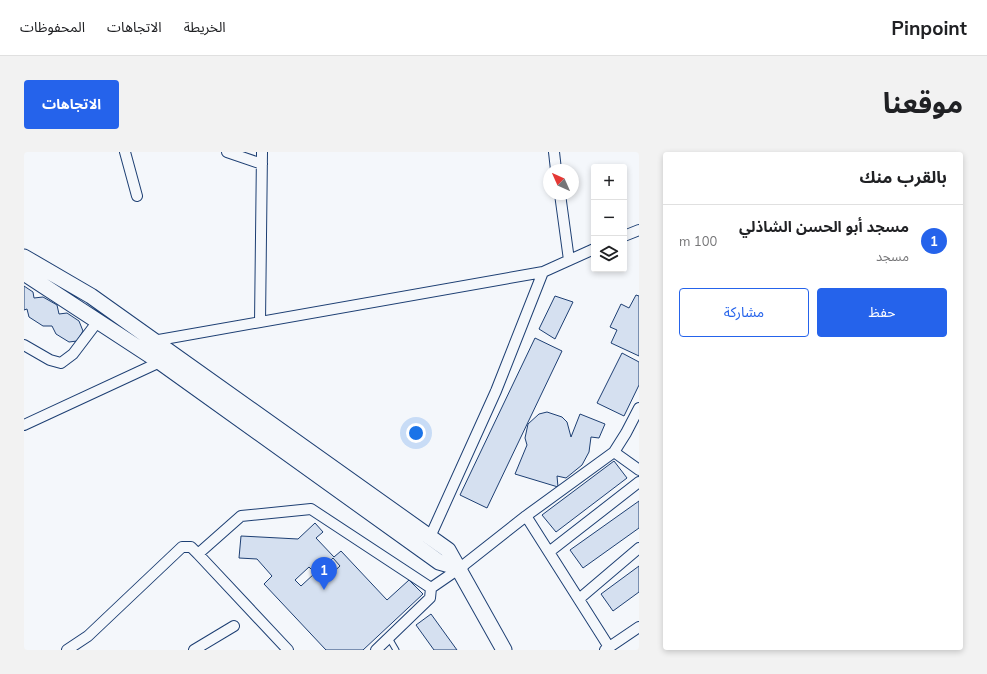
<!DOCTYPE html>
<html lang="ar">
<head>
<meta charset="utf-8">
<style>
  body { margin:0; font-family:Mulish,"Noto Sans Arabic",sans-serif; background:#f2f2f2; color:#202124; direction:rtl }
  .controls { position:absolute; right:12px; top:12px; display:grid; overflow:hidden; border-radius:4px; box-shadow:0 2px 6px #0003 }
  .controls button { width:36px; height:36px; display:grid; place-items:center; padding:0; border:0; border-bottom:1px solid #e0e0e0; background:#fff; color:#202124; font:20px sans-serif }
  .compass { position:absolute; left:519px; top:12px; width:36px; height:36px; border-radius:50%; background:#fff; box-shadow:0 2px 6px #0003; rotate:315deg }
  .you { position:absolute; left:392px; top:281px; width:14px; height:14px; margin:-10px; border:3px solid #fff; border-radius:50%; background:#1a73e8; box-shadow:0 0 0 6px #1a73e833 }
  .badge { display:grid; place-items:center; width:26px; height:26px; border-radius:50%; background:#2563eb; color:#fff; font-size:13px; font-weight:700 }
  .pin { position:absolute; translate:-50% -33px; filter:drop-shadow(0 1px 2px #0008) }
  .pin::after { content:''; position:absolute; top:21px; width:14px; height:12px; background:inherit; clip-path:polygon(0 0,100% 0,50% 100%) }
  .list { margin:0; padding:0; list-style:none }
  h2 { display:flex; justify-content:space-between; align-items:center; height:52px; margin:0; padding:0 16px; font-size:17px }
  h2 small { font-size:13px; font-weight:400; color:#757577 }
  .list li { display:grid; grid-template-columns:26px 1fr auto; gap:12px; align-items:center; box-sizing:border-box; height:72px; padding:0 16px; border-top:1px solid #e0e0e0 }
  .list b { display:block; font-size:15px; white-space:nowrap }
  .list p { margin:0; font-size:13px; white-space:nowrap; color:#757577 }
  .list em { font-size:13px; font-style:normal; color:#757577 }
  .actions { display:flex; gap:8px; padding:12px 16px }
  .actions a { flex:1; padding:9px 0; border:1px solid #2563eb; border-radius:4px; text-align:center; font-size:14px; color:#2563eb }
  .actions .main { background:#2563eb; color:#fff }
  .icon { flex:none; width:22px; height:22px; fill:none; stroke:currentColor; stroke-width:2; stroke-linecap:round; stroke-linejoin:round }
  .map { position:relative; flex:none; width:615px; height:498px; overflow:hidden; direction:ltr; border-radius:4px }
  header { display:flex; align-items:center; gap:24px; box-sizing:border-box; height:56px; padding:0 20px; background:#fff; border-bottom:1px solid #e0e0e0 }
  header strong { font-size:19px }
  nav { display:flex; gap:22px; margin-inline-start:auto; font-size:14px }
  .intro { display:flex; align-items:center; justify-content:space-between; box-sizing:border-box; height:96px; padding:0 24px }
  h1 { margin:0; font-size:28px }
  .button { padding:10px 18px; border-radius:4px; background:#2563eb; color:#fff; font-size:14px; font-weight:700 }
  main { display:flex; gap:24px; padding:0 24px }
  aside { flex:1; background:#fff; border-radius:4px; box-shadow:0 2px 6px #0003 }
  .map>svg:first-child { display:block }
  .building { fill:#d5e0f0; stroke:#1d3f73; fill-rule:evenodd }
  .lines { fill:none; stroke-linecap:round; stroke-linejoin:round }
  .lane-casing { stroke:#1d3f73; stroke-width:7 }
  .street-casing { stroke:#1d3f73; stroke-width:12 }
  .secondary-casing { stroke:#1d3f73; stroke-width:17 }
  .lane { stroke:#f4f7fb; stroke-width:5 }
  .street { stroke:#f4f7fb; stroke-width:10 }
  .secondary { stroke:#f4f7fb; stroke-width:15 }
</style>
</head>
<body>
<header>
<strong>Pinpoint</strong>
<nav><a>الخريطة</a><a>الاتجاهات</a><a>المحفوظات</a></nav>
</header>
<div class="intro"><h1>موقعنا</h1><a class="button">الاتجاهات</a></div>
<main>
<aside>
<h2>بالقرب منك<small></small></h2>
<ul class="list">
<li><span class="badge">1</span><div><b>مسجد أبو الحسن الشاذلي</b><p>مسجد</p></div><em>100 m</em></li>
</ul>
<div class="actions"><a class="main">حفظ</a><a>مشاركة</a></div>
</aside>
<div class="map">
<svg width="615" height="498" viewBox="0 0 615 498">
  <rect width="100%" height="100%" fill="#f4f7fb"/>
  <path class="building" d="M0,134l9,6 1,6 9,-1 14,8 2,9 8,-1 12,8 4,10 -6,10 -8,1 -13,-8 -4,-8h-9l-14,-9 -2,-8 -3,1z
    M612,143l3,1v60l-28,-13 6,-13 -7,-3 11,-23 8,4z
    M531,144l18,6 -18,37 -16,-10z
    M511,186l27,13 -75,157 -27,-13z
    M598,201l17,9v23l-15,31 -27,-13z
    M523,260l15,5 5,5 4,15 9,-23 25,10 -6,14 -8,-1 -2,15 -7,13 -16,13 -9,-2 1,11 -43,-13 12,-29 -2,-7 3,-14 11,-10z
    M590,309l13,17 -71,54 -14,-17z
    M615,349v27l-56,40 -13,-18z
    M291,371l8,9 -7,6 18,19 7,-6 46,49 22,-20 14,14 -60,56h-37l-62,-66 8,-8 -15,-17 -18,-1 2,-22 57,3zM309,406l7,8 -10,9 -7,-7zM285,415l6,6 -14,13 -6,-6z
    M615,414v26l-26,19 -12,-17z
    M407,462l26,36h-23l-18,-25z"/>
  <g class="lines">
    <defs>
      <path id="lane" d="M365,486l7,12"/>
      <path id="street" d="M101,0l12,44
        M203,0l35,12
        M530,0l2,18
        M536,42l9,66
        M600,84l15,-6
        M236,170l2,-170
        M129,189l390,-69 51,-23
        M0,193l26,15 11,3 12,-9 25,-33
        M0,273l136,-63
        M590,300l25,18
        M502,364l83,131
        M406,385l66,-146 47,-119
        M525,400l90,-70
        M407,436l29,-20 66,-52 88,-64 12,-19 13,-25
        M555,447l60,-51
        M43,498l21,-14 94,-89h9l7,7
        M170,498l40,-24
        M264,498l-90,-96 43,-38 70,-7 120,79
        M352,498l54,-52 1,-10
        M581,498l34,-23"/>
      <path id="secondary" d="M0,105l67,39 357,254 56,100
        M0,121l136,89 279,200 21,6"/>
    </defs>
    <use href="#lane" class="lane-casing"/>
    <use href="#street" class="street-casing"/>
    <use href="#secondary" class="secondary-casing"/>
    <use href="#lane" class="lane"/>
    <use href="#street" class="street"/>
    <use href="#secondary" class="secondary"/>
  </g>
</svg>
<div class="controls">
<button>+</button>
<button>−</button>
<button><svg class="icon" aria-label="layers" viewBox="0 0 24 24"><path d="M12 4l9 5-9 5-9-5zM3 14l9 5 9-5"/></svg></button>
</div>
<svg class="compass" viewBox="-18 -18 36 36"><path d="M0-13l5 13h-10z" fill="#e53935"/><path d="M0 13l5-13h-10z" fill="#757577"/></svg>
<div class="you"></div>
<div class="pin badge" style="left:300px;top:438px">1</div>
</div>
</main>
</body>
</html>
